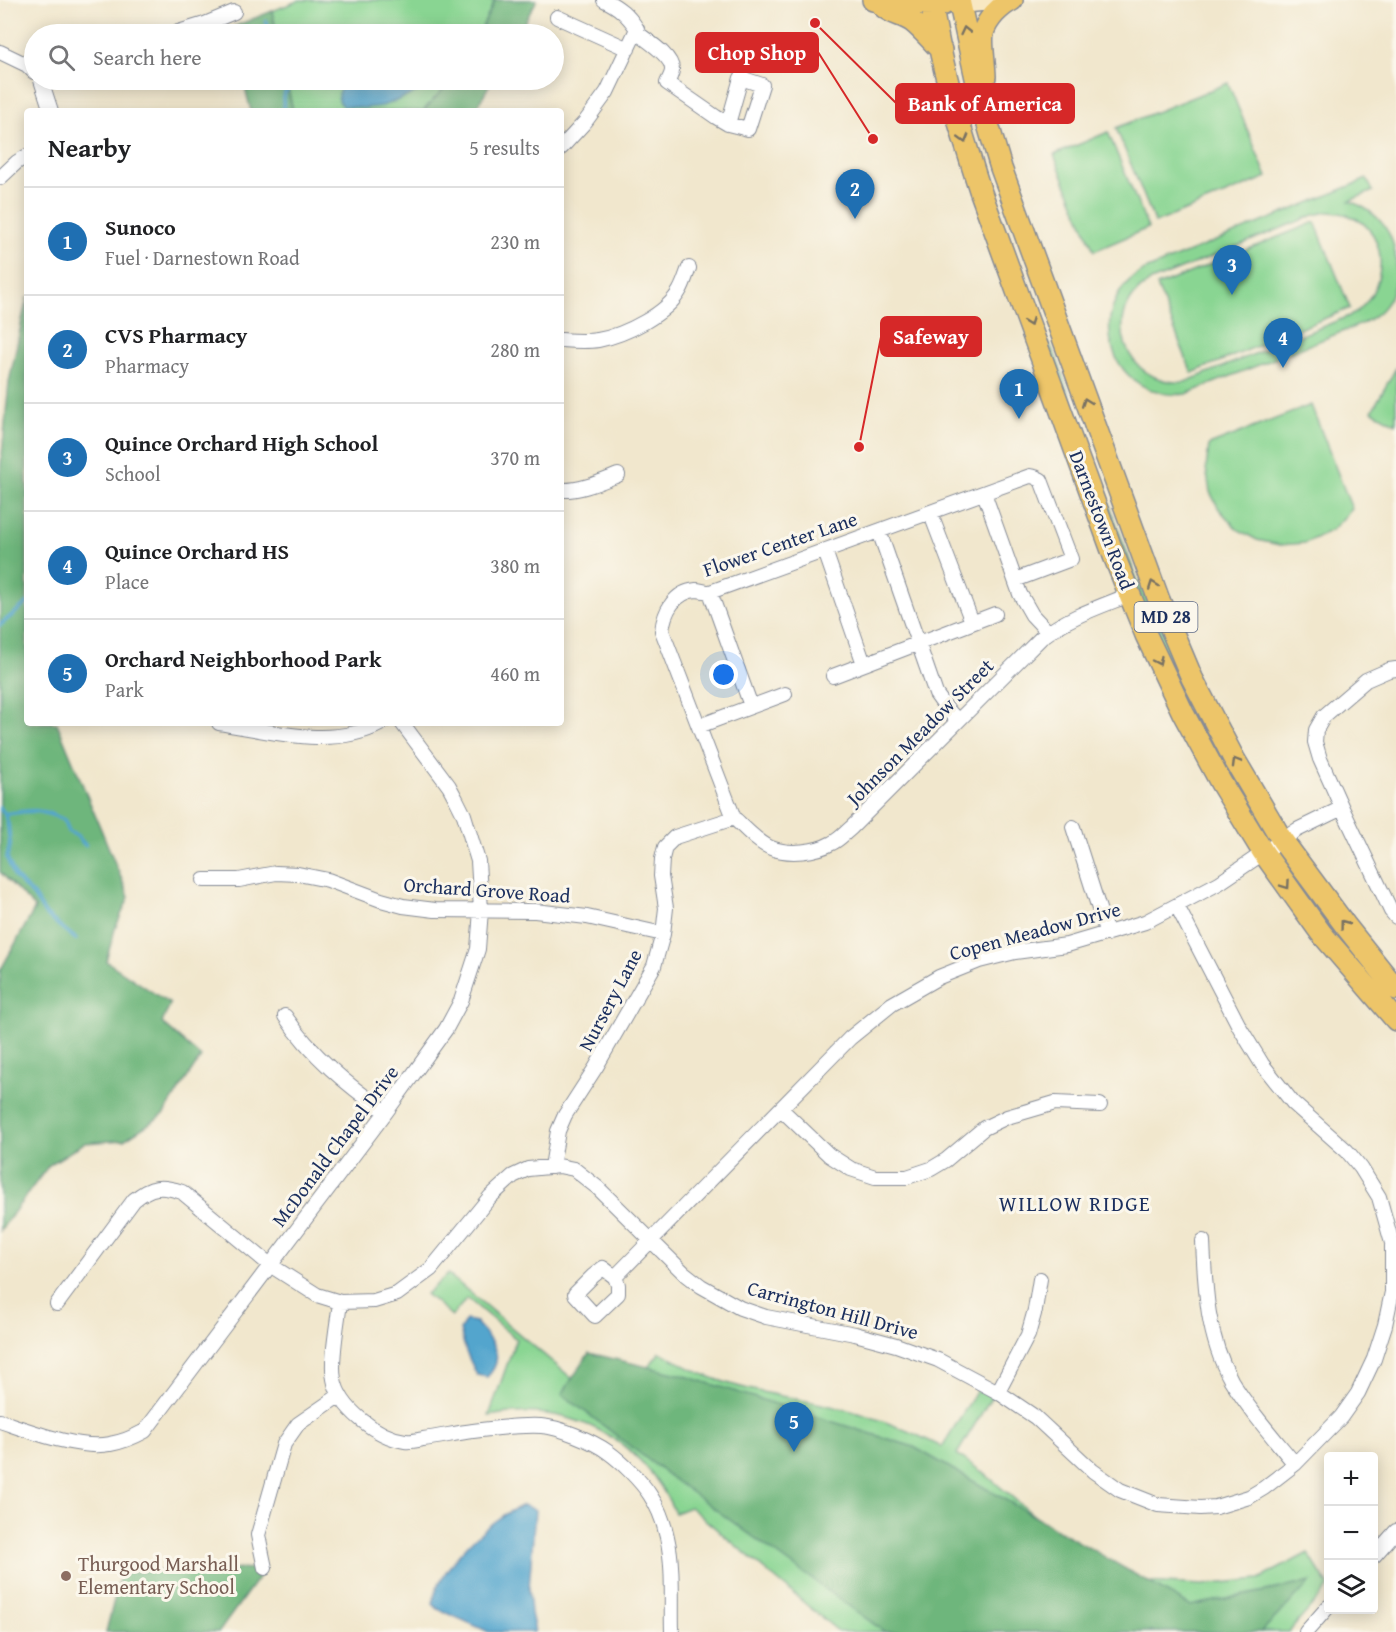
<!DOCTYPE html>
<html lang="en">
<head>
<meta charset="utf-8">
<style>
  body { margin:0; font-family:"Gentium Book Plus",serif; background:#f6f6f6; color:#202124 }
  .controls { position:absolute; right:18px; bottom:18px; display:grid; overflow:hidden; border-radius:6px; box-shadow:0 3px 15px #0003 }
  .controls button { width:54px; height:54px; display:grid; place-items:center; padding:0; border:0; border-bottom:2px solid #e0e0e0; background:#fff; color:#202124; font:30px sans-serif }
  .you { position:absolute; left:724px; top:675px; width:21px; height:21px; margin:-15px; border:4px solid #fff; border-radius:50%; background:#1a73e8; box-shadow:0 0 0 9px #1a73e833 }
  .badge { display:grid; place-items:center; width:39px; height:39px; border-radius:50%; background:#1f6fb2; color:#fff; font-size:20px; font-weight:700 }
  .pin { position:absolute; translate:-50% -50px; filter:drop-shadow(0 2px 3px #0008) }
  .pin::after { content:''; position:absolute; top:32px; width:21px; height:18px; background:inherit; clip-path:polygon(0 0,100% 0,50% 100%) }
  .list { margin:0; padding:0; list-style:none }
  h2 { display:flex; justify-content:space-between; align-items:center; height:78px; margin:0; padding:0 24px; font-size:26px }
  h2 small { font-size:20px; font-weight:400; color:#757577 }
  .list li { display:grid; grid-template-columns:39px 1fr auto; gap:18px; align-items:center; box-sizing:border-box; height:108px; padding:0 24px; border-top:2px solid #e0e0e0 }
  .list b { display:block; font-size:22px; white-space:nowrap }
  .list p { margin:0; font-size:20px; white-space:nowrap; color:#757577 }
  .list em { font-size:20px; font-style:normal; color:#757577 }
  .icon { flex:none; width:33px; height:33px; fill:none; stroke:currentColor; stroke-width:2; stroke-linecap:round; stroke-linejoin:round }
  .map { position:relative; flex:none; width:1396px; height:1632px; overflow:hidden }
  .search { position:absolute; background:#fff; box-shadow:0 3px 15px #0003; left:24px; top:24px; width:540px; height:66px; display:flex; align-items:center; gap:15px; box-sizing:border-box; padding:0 21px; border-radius:33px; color:#757577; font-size:22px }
  .panel { position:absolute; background:#fff; box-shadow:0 3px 15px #0003; left:24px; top:108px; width:540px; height:618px; border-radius:6px }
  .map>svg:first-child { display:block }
  .green { fill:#89d592; stroke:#528278; stroke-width:1.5; fill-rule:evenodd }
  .forest { fill:#6eb67c; stroke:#44726d; stroke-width:1.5 }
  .water { fill:#52a5cd; stroke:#366a96; stroke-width:1.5 }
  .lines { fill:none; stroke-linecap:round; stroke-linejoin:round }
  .stream { stroke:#52a5cd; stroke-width:4 }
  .street-casing { stroke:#868b96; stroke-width:16 }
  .secondary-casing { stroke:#868b96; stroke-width:21 }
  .primary-casing { stroke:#868b96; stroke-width:24 }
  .street { stroke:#fff; stroke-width:14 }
  .secondary { stroke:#f8e8c3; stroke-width:18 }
  .primary { stroke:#edc569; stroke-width:21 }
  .oneway { stroke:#797263 }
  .education-dot { fill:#8d6e63; stroke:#fbf7ec; stroke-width:2 }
  .labels { text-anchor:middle; stroke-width:6; stroke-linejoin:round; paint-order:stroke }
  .shield { fill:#fbf7ec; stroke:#5e6b89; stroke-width:1.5 }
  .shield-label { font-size:18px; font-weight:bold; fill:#1b2f5e }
  .street-label { font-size:20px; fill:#1b2f5e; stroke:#fbf7ec }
  .education-label { font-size:20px; fill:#785e54; stroke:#fbf7ec; text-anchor:start }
  .neighbourhood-label { font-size:21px; letter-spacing:1.5px; fill:#1b2f5e; stroke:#fbf7ec }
  .leader { fill:none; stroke:#d62828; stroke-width:2 }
  .callout-dot { fill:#d62828; stroke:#fbf7ec; stroke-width:2 }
  .callout { fill:#d62828; stroke:#d62828; stroke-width:2 }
  .callout-label { font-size:21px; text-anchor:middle; font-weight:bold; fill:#fff }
</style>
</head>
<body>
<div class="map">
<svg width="1396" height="1632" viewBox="0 0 1396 1632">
  <rect width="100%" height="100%" fill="#fbf7ec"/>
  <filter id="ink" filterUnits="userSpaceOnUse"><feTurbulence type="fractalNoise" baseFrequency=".0167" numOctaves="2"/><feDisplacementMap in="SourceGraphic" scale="12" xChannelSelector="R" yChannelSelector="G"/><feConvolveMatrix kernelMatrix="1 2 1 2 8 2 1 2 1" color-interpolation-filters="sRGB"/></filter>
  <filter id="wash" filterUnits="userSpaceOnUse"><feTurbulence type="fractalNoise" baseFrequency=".008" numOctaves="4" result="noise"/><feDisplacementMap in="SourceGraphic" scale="24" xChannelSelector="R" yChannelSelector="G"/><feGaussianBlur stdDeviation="1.35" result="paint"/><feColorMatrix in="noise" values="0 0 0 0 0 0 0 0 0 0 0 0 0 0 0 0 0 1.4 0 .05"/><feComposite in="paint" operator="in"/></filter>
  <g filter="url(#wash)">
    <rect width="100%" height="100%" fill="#f1e7cd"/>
    <path class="green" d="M300,0h195l-16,34h-202l-5,-23z
      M286,80h166l-29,31h-130z
      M1228,83l39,94 -112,46 -39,-95z
      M1108,132l40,96 -54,23 -40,-96z
      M1367,179l6,12 -24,10c30,10 47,33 47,64 0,11 -1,22 -6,32 -6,13 -18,22 -31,28l-173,69c-46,5 -81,-29 -76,-76 2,-10 6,-21 12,-29 5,-8 13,-13 21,-18zM1327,212c61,-1 69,71 27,102l-169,68c-60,5 -87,-70 -34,-101l163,-66z
      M1315,222l35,86 -158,65 -35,-87z
      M1049,343l6,11 83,229 22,40 54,114 -4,3 -21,-35 -47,-102 -95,-259z
      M1396,368v56l-24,-13z
      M1311,405l41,104 -20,21 -27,13 -25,2 -23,-5 -20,-11 -18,-20 -9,-17 -4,-24 3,-23z
      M448,1274l164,138 48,-60c15,8 30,17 45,23 43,18 90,22 134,33 36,8 69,22 103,39l37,-60 13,9 -35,58 28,20 66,56 93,52 59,3 56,-6 49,-26 20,32v3l-39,44h-450l-149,-125 -15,6c-33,-75 -105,-112 -186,-97l27,-77 -49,-41 -15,18 -26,-22z"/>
    <path class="forest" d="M495,0h42l-19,34h-39z
      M272,11l5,23h-44l-2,-6z
      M243,80h43l7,31h-42z
      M452,80h40l-17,31h-52z
      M27,297v426h30l72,174 -14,32 -9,32 64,43 -8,19 39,34 -38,58 -39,25 -40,3 -35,22 -49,66v-260l35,-63 -35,-36v-397l9,-93z
      M589,1353l93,22 232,72 276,159 121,-24 -50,50h-376l-209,-151 -114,-87z
      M265,1568l-46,64h-113l15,-60z"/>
    <path class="water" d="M348,80h83l-7,8 -18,9 -24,9 -18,2 -22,-2c-7,-10 -3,-19 6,-26z
      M466,1320l10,2c14,18 32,34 11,55l-10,-2 -11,-23 -6,-22z
      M523,1505l12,5 -6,79 2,24 4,19h-46l-51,-23 -5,-5c3,-32 44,-71 69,-88 7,-4 14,-8 21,-11z"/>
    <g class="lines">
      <path class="stream" d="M266,21l5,13
        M284,111l-1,-14 9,-17
        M0,625l27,-22
        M0,808l5,6c26,-4 34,-6 59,6l5,12 7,3 9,10
        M5,814l3,11 2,20 -3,13 8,19 18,18 13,20 30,24"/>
    </g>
  </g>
  <g filter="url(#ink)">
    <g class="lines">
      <defs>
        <path id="street" d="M557,17l71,32
          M636,32c10,8 37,24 36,38 0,4 -3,9 -5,13l49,34 12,7 20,5 14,-44 -21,-7 -13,46
          M172,34l33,-10 29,-12
          M0,52l27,13 7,7
          M41,80l10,31
          M561,148l24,-26 22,-30 30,-63c-9,-14 -18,-22 -33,-29
          M0,178l17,-16 10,-6
          M561,340c12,1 25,2 37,0 27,-5 69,-26 82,-50 4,-7 6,-15 9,-22
          M561,490c19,1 39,-8 57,-15
          M984,493l36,101 12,21 16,17
          M930,512l42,110
          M879,531l57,163 10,14 12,13
          M825,551l39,113
          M1015,580l56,-21 -30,-79 -6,-3 -5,-1 -320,116c-4,0 -10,-2 -14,-2 -22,2 -32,22 -34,41l72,187c11,10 23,24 37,30 18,7 45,4 61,-5 7,-3 13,-10 19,-15l190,-190c27,-21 58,-31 88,-43
          M710,592l41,114
          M1396,669l-7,1 -23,10 -42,36 -8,14 -1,12 5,17 22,49 49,103 5,6
          M833,676l162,-62
          M219,723c52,8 113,27 163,0
          M699,726l86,-32
          M1073,827l34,107
          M204,880h35l37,-7 22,1 30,6 53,20 22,6 32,4 100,1 52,6 76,17
          M285,1016c26,39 62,69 101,96
          M781,1109l48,46 22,14 24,8h32l24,-8 15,-9 38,-32 23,-11 48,-14 45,2
          M552,1167l6,-36 7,-16 31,-48 58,-101 9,-32 3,-26 -5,-32 1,-17 3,-12 10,-10 59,-19
          M1203,1241c2,47 4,96 28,139 18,30 42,57 64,84
          M615,1277l3,8v9l-23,22 -20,-22 18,-18 10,-8 12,9 235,-239 42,-34 47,-27 40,-16 36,-9 52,-7 78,-23 74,-39 78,-53 45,-22
          M340,1302c-2,19 -10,59 -6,77 5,29 43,58 71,62 6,1 13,-1 18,-2 17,-2 33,-6 50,-8 22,-3 46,-6 68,-5 18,1 52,15 67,26 14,10 33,29 42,43 8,12 14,28 17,42 7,30 4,64 5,95
          M57,1304l77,-104c17,-14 27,-15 48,-8l88,73 47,30 23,7 34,-1 23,-7 34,-25 59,-72 23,-21 15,-7 31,-3 15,3 24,19 85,84 18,14 39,22 26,9 89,17 41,11 42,15 60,32 37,25 58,54 27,19 38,15 42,3 16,-1 33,-10 15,-9 31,-24 46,-47 17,-24 16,-34 11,-34 7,-33v-49l-13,-46 -18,-29 -14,-17 -54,-48 -31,-39 -22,-36 -63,-122
          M998,1392l30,-57 7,-25 5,-31
          M0,1421c30,10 79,29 110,23 12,-2 24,-7 35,-13l241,-319 60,-83 15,-28 17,-52 3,-39 -3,-49 -14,-46 -8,-16 -7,-13 -47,-63
          M1374,1556l22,-25
          M265,1568l-7,-33 26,-91 14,-20 42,-29
          M1306,1632l22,-25"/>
        <path id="secondary" d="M960,4l42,-4"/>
        <path id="primary" d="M873,0l25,3 46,1
          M931,0c9,64 29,128 49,190l134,366 32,79 37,78 38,70 42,69 58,81 75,87
          M959,0l22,101 20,67 158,432 33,78 41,79 49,83 63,85 51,64
          M883,6c7,8 21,9 30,16 10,8 19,19 28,28
          M985,77c0,-12 -4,-33 -2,-44 4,-14 17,-27 29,-33"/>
      </defs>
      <use href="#street" class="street-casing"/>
      <use href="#secondary" class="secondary-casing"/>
      <use href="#primary" class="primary-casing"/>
      <use href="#street" class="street"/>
      <use href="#secondary" class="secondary"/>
      <use href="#primary" class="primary"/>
    </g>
    <defs><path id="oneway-chevron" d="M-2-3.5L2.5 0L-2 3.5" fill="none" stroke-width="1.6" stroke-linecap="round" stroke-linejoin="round" transform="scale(1.5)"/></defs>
    <g class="oneway">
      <use href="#oneway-chevron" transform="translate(965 31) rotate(-103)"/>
      <use href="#oneway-chevron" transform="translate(964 139) rotate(74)"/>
      <use href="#oneway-chevron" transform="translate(1029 322) rotate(70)"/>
      <use href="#oneway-chevron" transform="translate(1086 402) rotate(-110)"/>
      <use href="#oneway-chevron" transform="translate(1153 585) rotate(-110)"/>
      <use href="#oneway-chevron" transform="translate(1158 661) rotate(65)"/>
      <use href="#oneway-chevron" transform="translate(1236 762) rotate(-120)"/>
      <use href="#oneway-chevron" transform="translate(1286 885) rotate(55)"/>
      <use href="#oneway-chevron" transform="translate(1344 924) rotate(-127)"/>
    </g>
  </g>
  <circle class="education-dot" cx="66" cy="1576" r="6"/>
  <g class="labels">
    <rect class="shield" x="1134.5" y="602" width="63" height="30" rx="4.5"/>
    <g class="shield-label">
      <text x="1166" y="623">MD 28</text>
    </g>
    <g class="street-label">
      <text transform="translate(1102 520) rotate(69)" y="7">Darnestown Road</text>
      <text transform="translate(780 544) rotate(-19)" y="7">Flower Center Lane</text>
      <text transform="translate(920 732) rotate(-45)" y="7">Johnson Meadow Street</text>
      <text transform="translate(487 890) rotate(4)" y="7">Orchard Grove Road</text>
      <text transform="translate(1035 931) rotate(-15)" y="7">Copen Meadow Drive</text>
      <text transform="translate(610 1000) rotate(-62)" y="7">Nursery Lane</text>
      <text transform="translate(335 1146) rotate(-53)" y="7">McDonald Chapel Drive</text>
      <text transform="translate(833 1310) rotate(15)" y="7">Carrington Hill Drive</text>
    </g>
    <g class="education-label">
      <text x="78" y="1571">Thurgood Marshall<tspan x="78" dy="23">Elementary School</tspan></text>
    </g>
    <g class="neighbourhood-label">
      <text x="1075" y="1211">WILLOW RIDGE</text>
    </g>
  </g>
  <path class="leader" d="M873 139L818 52M815 23L896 103M859 447L881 337"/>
  <g class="callout-dot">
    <circle cx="873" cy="139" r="6"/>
    <circle cx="815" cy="23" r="6"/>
    <circle cx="859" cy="447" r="6"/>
  </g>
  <g class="callout">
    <rect x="696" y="33" width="122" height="39" rx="6"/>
    <rect x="896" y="84" width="178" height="39" rx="6"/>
    <rect x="881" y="317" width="100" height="39" rx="6"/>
  </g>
  <g class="callout-label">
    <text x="757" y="60">Chop Shop</text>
    <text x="985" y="111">Bank of America</text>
    <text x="931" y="344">Safeway</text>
  </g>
</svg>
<div class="controls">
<button>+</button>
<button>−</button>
<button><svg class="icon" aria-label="layers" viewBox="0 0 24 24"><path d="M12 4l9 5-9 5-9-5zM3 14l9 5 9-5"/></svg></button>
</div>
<div class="you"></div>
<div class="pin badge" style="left:1019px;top:419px">1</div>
<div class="pin badge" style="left:855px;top:219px">2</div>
<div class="pin badge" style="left:1232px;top:295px">3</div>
<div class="pin badge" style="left:1283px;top:368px">4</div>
<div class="pin badge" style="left:794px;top:1452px">5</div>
<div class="search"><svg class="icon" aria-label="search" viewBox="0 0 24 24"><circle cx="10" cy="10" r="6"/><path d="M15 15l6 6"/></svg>Search here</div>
<section class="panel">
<h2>Nearby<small>5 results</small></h2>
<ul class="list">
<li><span class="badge">1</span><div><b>Sunoco</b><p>Fuel · Darnestown Road</p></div><em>230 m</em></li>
<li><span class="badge">2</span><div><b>CVS Pharmacy</b><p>Pharmacy</p></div><em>280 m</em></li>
<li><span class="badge">3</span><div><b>Quince Orchard High School</b><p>School</p></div><em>370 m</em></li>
<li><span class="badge">4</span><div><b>Quince Orchard HS</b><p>Place</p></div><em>380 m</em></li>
<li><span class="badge">5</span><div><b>Orchard Neighborhood Park</b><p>Park</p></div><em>460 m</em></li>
</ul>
</section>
</div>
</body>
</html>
